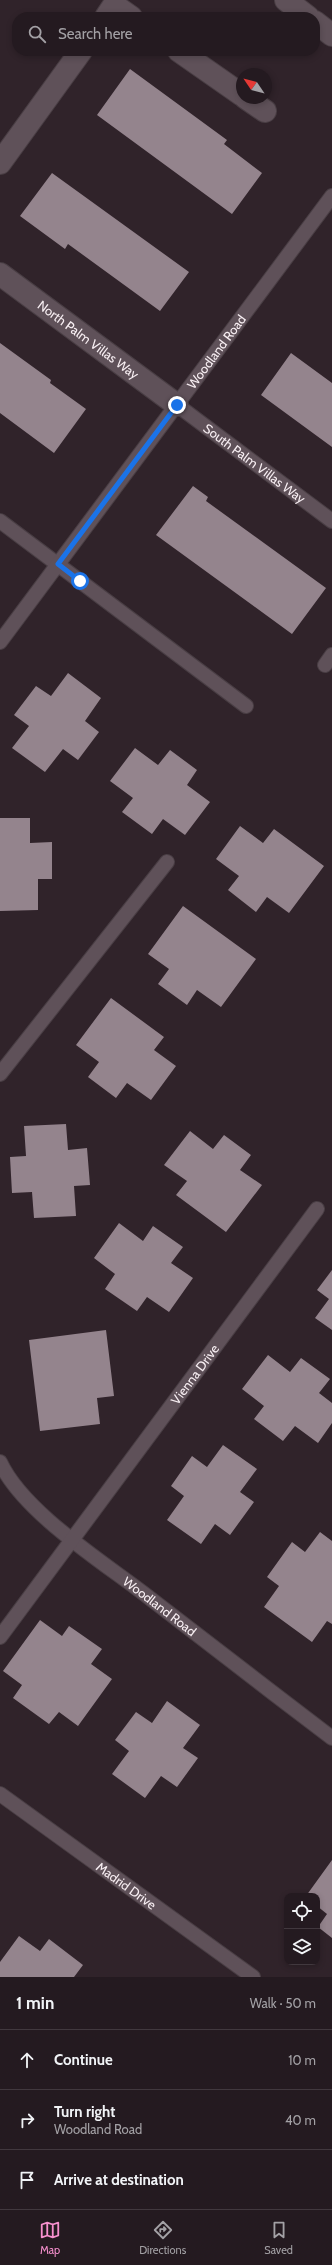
<!DOCTYPE html>
<html lang="en">
<head>
<meta charset="utf-8">
<style>
  body { margin:0; font-family:Cabin,sans-serif; background:#30272d; color:#f1f3f6 }
  .controls { position:absolute; right:12px; bottom:12px; display:grid; overflow:hidden; border-radius:8px; box-shadow:0 2px 6px #0003 }
  .controls button { width:36px; height:36px; display:grid; place-items:center; padding:0; border:0; border-bottom:1px solid #41383e; background:#241a20; color:#f1f3f6; font:20px sans-serif }
  .compass { position:absolute; left:236px; top:68px; width:36px; height:36px; border-radius:50%; background:#241a20; box-shadow:0 2px 6px #0003; rotate:305deg }
  .stop { position:absolute; width:12px; height:12px; margin:-9px; border:3px solid #1a73e8; border-radius:50%; background:#fff }
  .stop.end { background:#1a73e8; border-color:#fff; box-shadow:0 1px 4px #0008 }
  .list { margin:0; padding:0; list-style:none }
  h2 { display:flex; justify-content:space-between; align-items:center; height:52px; margin:0; padding:0 16px; font-size:17px }
  h2 small { font-size:13px; font-weight:400; color:#a3a1a5 }
  .list li { display:grid; grid-template-columns:26px 1fr auto; gap:12px; align-items:center; box-sizing:border-box; height:60px; padding:0 16px; border-top:1px solid #41383e }
  .list b { display:block; font-size:15px; white-space:nowrap }
  .list p { margin:0; font-size:13px; white-space:nowrap; color:#a3a1a5 }
  .list em { font-size:13px; font-style:normal; color:#a3a1a5 }
  .icon { flex:none; width:22px; height:22px; fill:none; stroke:currentColor; stroke-width:2; stroke-linecap:round; stroke-linejoin:round }
  .map { position:relative; flex:none; width:332px; height:1977px; overflow:hidden }
  .search { position:absolute; background:#241a20; box-shadow:0 2px 6px #0003; left:12px; right:12px; top:12px; height:44px; display:flex; align-items:center; gap:10px; box-sizing:border-box; padding:0 14px; border-radius:16px; color:#a3a1a5; font-size:15px }
  .sheet { height:232px; background:#241a20 }
  nav { display:flex; justify-content:space-around; align-items:center; box-sizing:border-box; height:56px; border-top:1px solid #41383e; background:#241a20; font-size:11px; color:#a3a1a5 }
  nav a { display:grid; justify-items:center; gap:2px }
  nav .on { color:#f790ce }
  .map>svg:first-child { display:block }
  .building { fill:#94848d }
  .lines { fill:none; stroke-linecap:round; stroke-linejoin:round }
  .lane-casing { stroke:#493e44; stroke-width:16 }
  .street-casing { stroke:#493e44; stroke-width:24 }
  .secondary-casing { stroke:#493e44; stroke-width:24 }
  .lane { stroke:#5f5159; stroke-width:14 }
  .street { stroke:#5f5159; stroke-width:22 }
  .secondary { stroke:#5f5159; stroke-width:22 }
  .route { stroke:#1a73e8; stroke-width:5 }
  .labels { text-anchor:middle; stroke-width:3.5; stroke-linejoin:round; paint-order:stroke }
  .street-label { font-size:13px; fill:#f8eff3; stroke:#140e12 }
</style>
</head>
<body>
<div class="map">
<svg width="332" height="1977" viewBox="0 0 332 1977">
  <rect width="100%" height="100%" fill="#30232a"/>
  <path class="building" d="M130,69l97,71 -3,4 38,29 -30,41 -135,-99z
    M52,173l137,99 -29,39 -92,-67 -3,5 -45,-33z
    M0,343l51,37 -1,3 36,26 -32,44 -54,-40z
    M291,353l41,30v64l-71,-52z
    M193,486l15,11 -2,4 120,87 -34,46 -136,-99z
    M68,673l33,25 -16,23 14,11 -21,28 -15,-11 -18,23 -33,-24 17,-22 -15,-11 22,-29 15,10z
    M135,748l23,17 12,-15 27,20 -10,15 23,17 -25,33 -22,-16 -11,15 -30,-22 11,-14 -23,-17z
    M0,818h30v25l22,-1v37h-14v31l-38,1z
    M240,826l23,17 11,-14 50,37 -35,47 -22,-16 -11,15 -28,-22 11,-14 -23,-17z
    M183,906l73,53 -35,48 -24,-17 -10,15 -29,-21 11,-15 -21,-15z
    M111,998l53,39 -10,13 22,16 -25,34 -24,-17 -11,15 -28,-21 11,-15 -23,-17z
    M66,1124l2,26 19,-2 3,37 -16,1 2,30 -42,2 -2,-26 -20,1 -2,-36 16,-1 -2,-30z
    M190,1131l23,18 11,-14 27,20 -11,15 22,15 -36,47 -50,-37 11,-14 -23,-16z
    M119,1223l24,18 10,-15 30,21 -12,16 22,15 -24,34 -22,-15 -10,14 -32,-22 10,-15 -21,-16z
    M332,1270v60l-17,-12 14,-19 -12,-9z
    M106,1330l8,66 -17,2 3,26 -60,7 -11,-91z
    M268,1355l22,17 11,-14 29,21 -11,14 13,10v20l-14,20 -23,-17 -12,15 -29,-22 10,-13 -22,-17z
    M223,1445l34,24 -17,23 14,10 -24,33 -15,-11 -14,20 -34,-24 17,-24 -13,-10 21,-30 15,11z
    M320,1532l12,9v83l-5,-3 -15,21 -48,-35 15,-21 -12,-9 25,-35 13,10z
    M40,1620l22,16 7,-10 33,23 -11,15 21,15 -34,47 -19,-14 -10,12 -36,-26 9,-13 -19,-14z
    M167,1701l33,24 -17,23 15,10 -21,29 -16,-11 -16,22 -33,-24 17,-23 -14,-11 21,-28 16,11z
    M332,1860v78l-14,-11 9,-13 -10,-8v-10h-11z
    M19,1936l21,15 9,-12 34,26 -9,12h-74v-15z"/>
  <g class="lines">
    <defs>
      <g id="lane">
        <path id="s1" d="M177,405l155,116"/>
        <path d="M0,521l246,185"/>
        <path id="s2" d="M0,642l332,-446"/>
        <path d="M325,665l7,-10"/>
        <path d="M0,1074l167,-212"/>
        <path id="s3" d="M0,1462c23,50 103,100 147,134 61,47 123,95 185,142"/>
        <path id="s4" d="M0,1637l317,-428"/>
        <path id="s5" d="M0,1794l253,183"/>
      </g>
      <g id="street">
        <path d="M106,17l8,-12 17,12"/>
        <path d="M179,51l63,44"/>
        <path d="M246,98l19,13"/>
        <path d="M0,163l81,-112"/>
        <path id="s6" d="M0,274l177,131"/>
      </g>
      <path id="secondary" d="M286,0l22,17
        M315,22l17,13"/>
    </defs>
    <use href="#lane" class="lane-casing"/>
    <use href="#street" class="street-casing"/>
    <use href="#secondary" class="secondary-casing"/>
    <use href="#lane" class="lane"/>
    <use href="#street" class="street"/>
    <use href="#secondary" class="secondary"/>
  </g>
  <g class="lines">
    <path class="route" d="M80,581l-22,-17 119,-159"/>
  </g>
  <g class="labels">
    <g class="street-label">
      <text dy="5" stroke="none"><textPath href="#s6" startOffset="110">North Palm Villas Way</textPath></text>
      <text dy="5" stroke="none"><textPath href="#s2" startOffset="362">Woodland Road</textPath></text>
      <text dy="5" stroke="none"><textPath href="#s1" startOffset="97">South Palm Villas Way</textPath></text>
      <text dy="5" stroke="none"><textPath href="#s4" startOffset="327">Vienna Drive</textPath></text>
      <text dy="5" stroke="none"><textPath href="#s3" startOffset="217">Woodland Road</textPath></text>
      <text dy="5" stroke="none"><textPath href="#s5" startOffset="156">Madrid Drive</textPath></text>
    </g>
  </g>
</svg>
<div class="controls">
<button><svg class="icon" aria-label="locate" viewBox="0 0 24 24"><circle cx="12" cy="12" r="6"/><path d="M12 2v4M12 18v4M2 12h4M18 12h4"/></svg></button>
<button><svg class="icon" aria-label="layers" viewBox="0 0 24 24"><path d="M12 4l9 5-9 5-9-5zM3 14l9 5 9-5"/></svg></button>
</div>
<svg class="compass" viewBox="-18 -18 36 36"><path d="M0-13l5 13h-10z" fill="#e53935"/><path d="M0 13l5-13h-10z" fill="#a3a1a5"/></svg>
<div class="stop" style="left:80px;top:581px"></div>
<div class="stop end" style="left:177px;top:405px"></div>
<div class="search"><svg class="icon" aria-label="search" viewBox="0 0 24 24"><circle cx="10" cy="10" r="6"/><path d="M15 15l6 6"/></svg>Search here</div>
</div>
<section class="sheet">
<h2>1 min<small>Walk · 50 m</small></h2>
<ul class="list">
<li><svg class="icon" aria-label="ahead" viewBox="0 0 24 24"><path d="M12 20V5M6 11l6-6 6 6"/></svg><div><b>Continue</b></div><em>10 m</em></li>
<li><svg class="icon" aria-label="right" viewBox="0 0 24 24"><path d="M7 20v-9h11M14 6l5 5-5 5"/></svg><div><b>Turn right</b><p>Woodland Road</p></div><em>40 m</em></li>
<li><svg class="icon" aria-label="arrive" viewBox="0 0 24 24"><path d="M6 21V4h12l-3 4 3 4H6"/></svg><div><b>Arrive at destination</b></div></li>
</ul>
</section>
<nav>
<a class="on"><svg class="icon" aria-label="map" viewBox="0 0 24 24"><path d="M3 6l6-2 6 2 6-2v14l-6 2-6-2-6 2zM9 4v14M15 6v14"/></svg>Map</a>
<a><svg class="icon" aria-label="directions" viewBox="0 0 24 24"><path d="M12 3l9 9-9 9-9-9zM9 14v-3h6M13 9l2 2-2 2"/></svg>Directions</a>
<a><svg class="icon" aria-label="saved" viewBox="0 0 24 24"><path d="M7 4h10v16l-5-4-5 4z"/></svg>Saved</a>
</nav>
</body>
</html>
